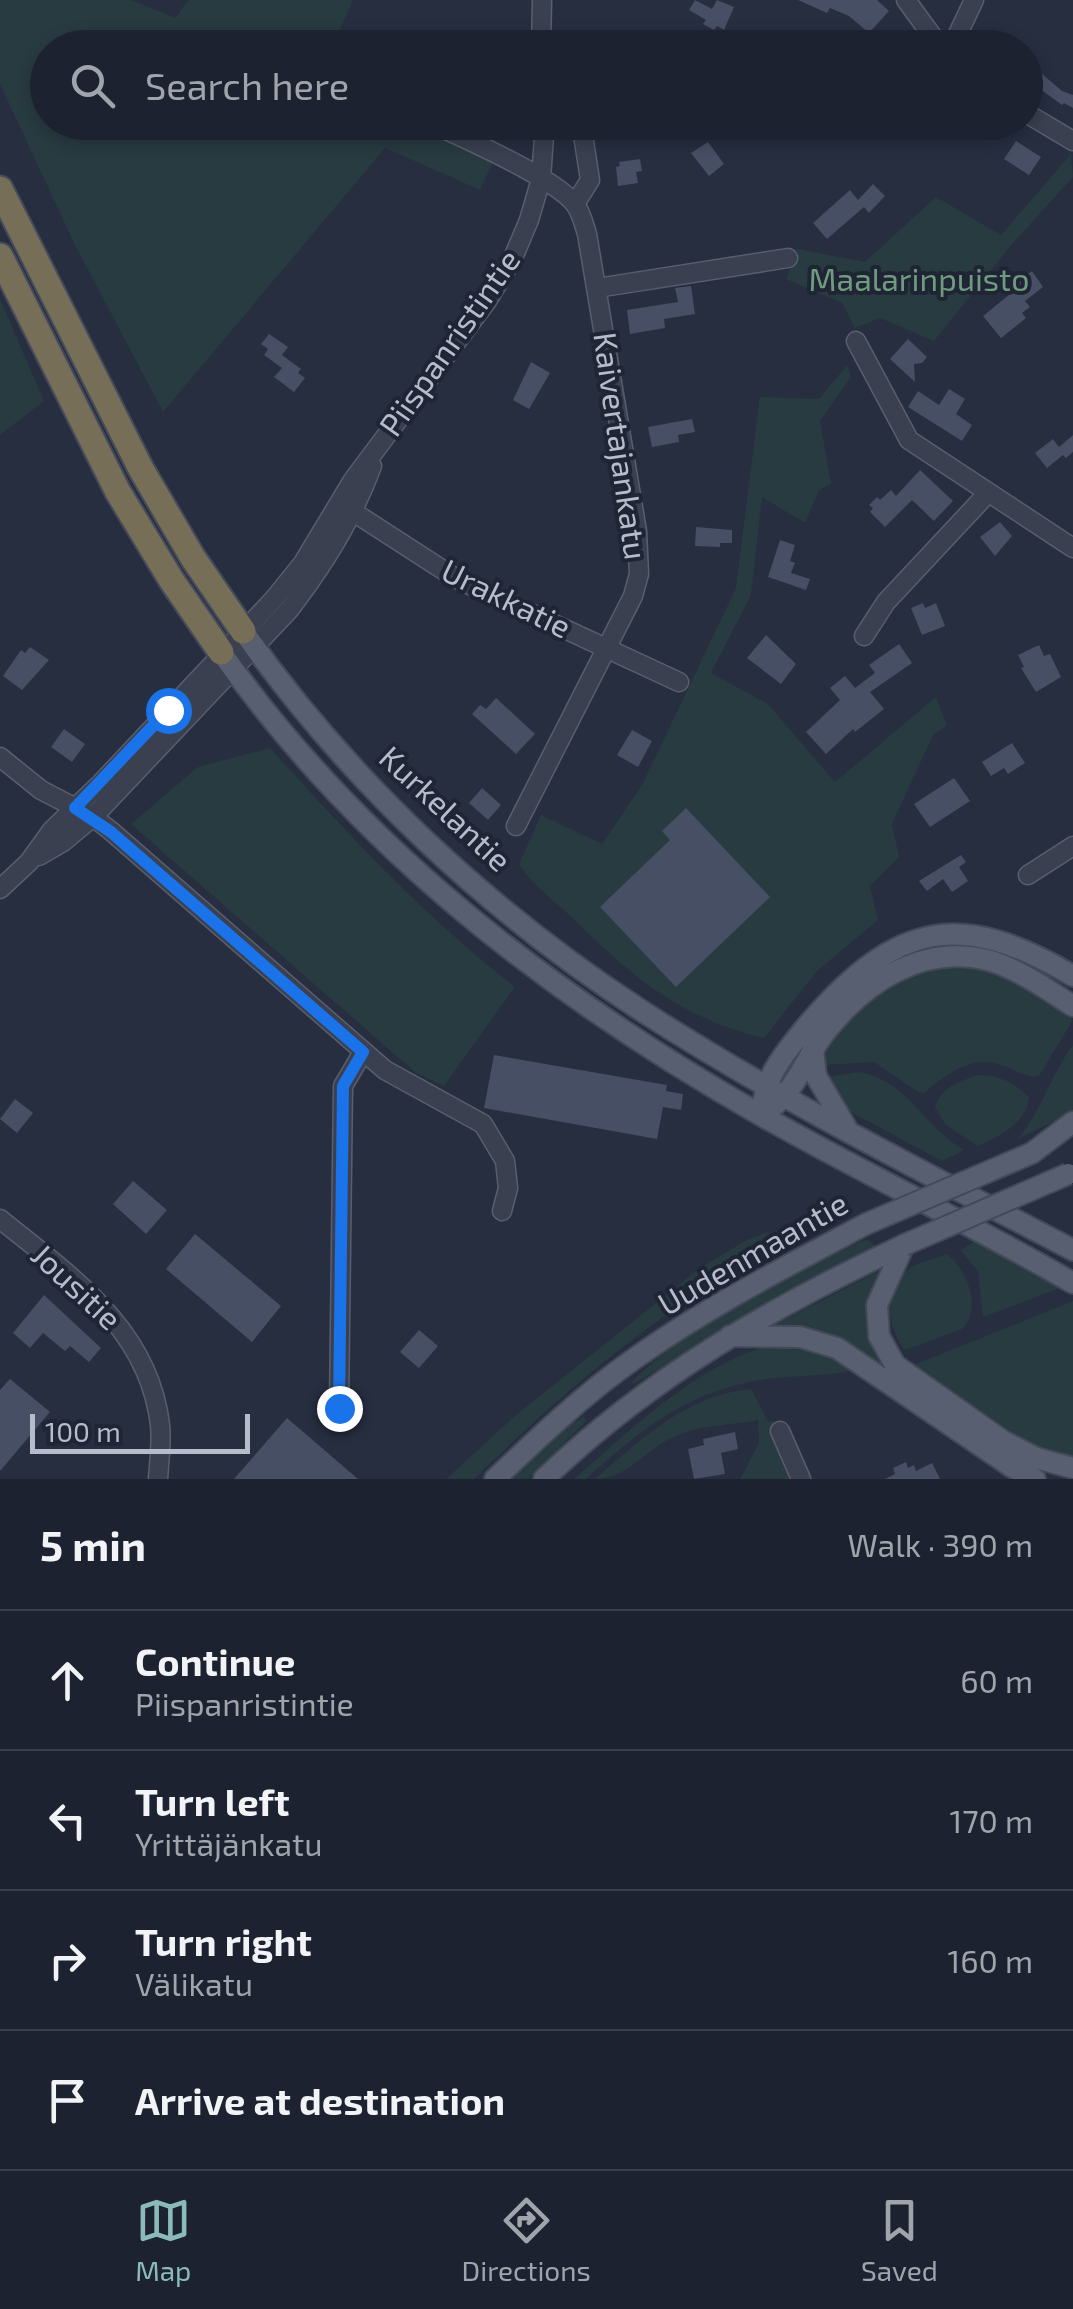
<!DOCTYPE html>
<html lang="en">
<head>
<meta charset="utf-8">
<style>
  body { margin:0; font-family:"Exo 2",sans-serif; background:#252a38; color:#f1f3f6 }
  .scale { position:absolute; left:30px; bottom:25px; width:220px; box-sizing:border-box; padding-left:10px; border:5px solid #b7bcca; border-top:0; font-size:28px; line-height:35px; white-space:nowrap; color:#b7bcca; -webkit-text-stroke:8px #1f2535; paint-order:stroke }
  .stop { position:absolute; width:30px; height:30px; margin:-22px; border:8px solid #1a73e8; border-radius:50%; background:#fff }
  .stop.end { background:#1a73e8; border-color:#fff; box-shadow:0 2px 10px #0008 }
  .list { margin:0; padding:0; list-style:none }
  h2 { display:flex; justify-content:space-between; align-items:center; height:130px; margin:0; padding:0 40px; font-size:42px }
  h2 small { font-size:32px; font-weight:400; color:#a0a4ab }
  .list li { display:grid; grid-template-columns:65px 1fr auto; gap:30px; align-items:center; box-sizing:border-box; height:140px; padding:0 40px; border-top:2px solid #3a3f4c }
  .list b { display:block; font-size:38px; white-space:nowrap }
  .list p { margin:0; font-size:32px; white-space:nowrap; color:#a0a4ab }
  .list em { font-size:32px; font-style:normal; color:#a0a4ab }
  .icon { flex:none; width:55px; height:55px; fill:none; stroke:currentColor; stroke-width:2; stroke-linecap:round; stroke-linejoin:round }
  .map { position:relative; flex:none; width:1073px; height:1479px; overflow:hidden }
  .search { position:absolute; background:#1c2230; box-shadow:0 5px 15px #0003; left:30px; right:30px; top:30px; height:110px; display:flex; align-items:center; gap:25px; box-sizing:border-box; padding:0 35px; border-radius:55px; color:#a0a4ab; font-size:38px }
  .sheet { height:690px; background:#1c2230 }
  nav { display:flex; justify-content:space-around; align-items:center; box-sizing:border-box; height:140px; border-top:2px solid #3a3f4c; background:#1c2230; font-size:28px; color:#a0a4ab }
  nav a { display:grid; justify-items:center; gap:5px }
  nav .on { color:#8bbbb9 }
  .map>svg:first-child { display:block }
  .green { fill:#283b41 }
  .building { fill:#474f64 }
  .lines { fill:none; stroke-linecap:round; stroke-linejoin:round }
  .minor-casing { stroke:#585e6d; stroke-width:21 }
  .major-casing { stroke:#444959; stroke-width:24 }
  .highway-casing { stroke:#454b5a; stroke-width:29 }
  .minor { stroke:#3a4050; stroke-width:18 }
  .major { stroke:#585f70; stroke-width:20 }
  .highway { stroke:#766e57; stroke-width:25 }
  .major-bridge-casing { stroke:#444959; stroke-width:24; stroke-linecap:butt }
  .major-bridge { stroke:#585f70; stroke-width:20 }
  .route { stroke:#1a73e8; stroke-width:12 }
  .labels { text-anchor:middle; stroke-width:8; stroke-linejoin:round; paint-order:stroke }
  .park-label { font-size:32px; fill:#6f9b7e; stroke:#1f2535 }
  .street-label { font-size:32px; fill:#b7bcca; stroke:#1f2535 }
</style>
</head>
<body>
<div class="map">
<svg width="1073" height="1479" viewBox="0 0 1073 1479">
  <rect width="100%" height="100%" fill="#262e40"/>
  <path class="green" d="M0,0h132l43,18 13,-18h165l-21,47 -284,1v74l368,1 78,37 -14,30 -95,-42 -222,264 -89,-169 -74,-159z
    M1071,154l2,23 -60,66 -79,98 -54,-23 -25,10 -13,-25 -56,-24 12,-30 67,13 71,-65 65,38z
    M0,299l44,102 -44,34z
    M847,365l4,12 -31,44 11,63 -12,6 -14,33 -43,-26 -11,98 -40,78 57,31 67,78 101,-85 11,28 -14,10 -41,89 7,33 -29,29 8,34 -61,51 -53,67c-89,-22 -132,-62 -196,-124 -16,-15 -38,-31 -49,-50l22,-49 61,29 40,-59 94,-197 24,-191 59,2z
    M270,748c76,84 155,169 245,239l-71,99 -28,-13 -285,-249 67,-57z
    M956,962c46,7 80,32 117,58l-34,56c-12,2 -21,-4 -32,-9 -32,-15 -59,6 -83,26l-6,-1 -44,-30 -50,3c5,-54 86,-92 132,-103z
    M1073,1045v67l-57,28c23,-23 35,-66 57,-95z
    M861,1072c49,11 60,53 103,78l-22,11 -95,-51 -23,-33z
    M976,1075c21,-1 38,7 53,22 -3,28 -30,39 -52,49l-32,-22 -10,-17c6,-20 23,-24 41,-32z
    M793,1229l15,5c-126,55 -237,150 -334,245h-28l70,-64 184,-147 45,-27 19,-8z
    M866,1239l12,9 -98,49 -146,87 -3,-2c66,-63 154,-104 235,-143z
    M974,1242l88,45 -79,30 -5,-46 -18,-21z
    M947,1254c20,16 36,54 15,75l-58,21c-16,-25 -24,-60 5,-81 10,-7 26,-10 38,-15z
    M889,1266l-5,91 -8,5 -27,-17 -83,-16z
    M1073,1301v157l-41,-10 -52,-33 -66,-50z
    M781,1343l42,7 35,19c-30,8 -62,6 -92,10 -78,12 -123,49 -180,100h-12c56,-49 132,-123 207,-136z
    M751,1389l17,32 14,1 -1,27 12,30h-53l19,-36 -1,-23c-25,5 -57,5 -80,15 -31,12 -50,44 -83,44 45,-39 93,-85 156,-90z
    M584,1417l2,4 -58,58h-18l54,-51z"/>
  <path class="building" d="M695,0l17,9 5,-9 17,7 -10,23 -7,-4 -3,4 -11,-6 3,-4 -17,-10z
    M798,0h79l12,11 -20,22 -20,-17 -19,-8 -3,5z
    M1041,73l21,18 11,4v13l-9,-5 -2,2 -30,-22z
    M1016,141l25,16 -12,18 -25,-16z
    M708,142l16,22 -15,12 -18,-23z
    M640,159l2,12 -6,1 2,11 -20,3 -2,-19 4,-1 -1,-4z
    M873,184l12,12 -16,17 -5,-6 -37,32 -14,-16 37,-33 8,10z
    M1032,271l11,16 -18,14 5,6 -8,6 4,5 -25,20 -18,-22 32,-26 -3,-4z
    M691,286l4,28 -31,5 1,9 -35,6 -3,-24 51,-8 -3,-14z
    M269,334l19,13 -6,8 19,14 -3,4 7,5 -11,14 -20,-15 8,-9 -18,-13 4,-6 -7,-5z
    M908,339l19,18 -5,6 -8,1 1,18 -25,-23z
    M531,362l19,11 -21,36 -16,-9z
    M949,389l16,10 -9,15 16,11 -10,16 -54,-34 10,-16 21,14z
    M692,419l3,13 -17,3 1,7 -27,5 -4,-20z
    M1073,435v17l-7,6 -3,-3 -16,13 -12,-15 18,-14 6,8z
    M920,470l33,31 -19,20 -22,-21 -27,27 -15,-15 3,-4 -4,-3 8,-8 3,3 11,-10 5,6z
    M1000,522l12,14 -17,20 -15,-19z
    M696,527l36,3v13h-12v4l-25,-1z
    M780,540l15,5 -5,16 5,2 -4,10 19,6 -4,11 -38,-13z
    M923,603l2,5 11,-5 9,23 -23,9 -11,-27z
    M766,635l30,29 -15,20 -34,-26z
    M899,644l13,19 -42,29 14,17 -29,23 -2,-3 -27,25 -20,-22 34,-32 -10,-12 15,-12 10,12 20,-15 -6,-8z
    M1039,645l5,11 6,-2 11,23 -25,15 -15,-24 3,-1 -6,-12z
    M30,647l19,13 -27,30 -19,-14 18,-26 4,3z
    M496,698l39,36 -19,20 -44,-40 8,-9 6,4z
    M64,729l21,15 -13,18 -21,-15z
    M632,730l20,11 -14,26 -21,-12z
    M1012,743l13,20 -17,11 -4,-6 -13,8 -9,-14z
    M954,778l16,23 -40,26 -16,-23z
    M482,788l19,17 -13,15 -19,-17z
    M686,808l84,89 -94,90 -76,-80 70,-67 -8,-9z
    M961,855l5,7 -7,5 9,14 -16,11 -9,-13 -16,12 -8,-10z
    M494,1055l173,30 -1,6 17,3 -2,16 -18,-3 -6,32 -173,-31z
    M15,1099l18,14 -16,20 -17,-14z
    M133,1181l34,29 -21,24 -33,-30z
    M195,1234l86,72 -29,36 -86,-73z
    M44,1295l57,53 -12,14 -19,-16 -5,5 -22,-18 -13,15 -17,-15z
    M419,1330l19,16 -19,22 -19,-16z
    M10,1379l40,33 -50,59v-81z
    M287,1418l71,61h-124z
    M735,1432l3,17 -17,4 4,21 -31,5 -6,-30 16,-4 -1,-6z
    M906,1462l2,6 6,-3 2,6 16,-8 8,16h-55l10,-5 -2,-6z"/>
  <g class="lines">
    <defs>
      <path id="minor" d="M906,0l35,48
        M541,48l1,-48
        M946,48l10,-10 18,-38
        M1026,113l47,28
        M428,122c34,15 125,55 147,82 6,8 9,20 12,30l50,297 2,43 -6,22 -117,230
        M575,204l15,-24 -9,-58
        M597,288l191,-30
        M856,341l53,99 164,108
        M344,506l113,73 222,103
        M864,636l22,-34 101,-108
        M0,757l41,33 52,27 18,14 274,239 98,54 22,37 3,27 -6,23
        M39,856l24,-14 30,-25 196,-207c34,-44 64,-92 83,-144
        M1028,875l45,-29
        M0,889l29,-27 23,-32 50,-48 172,-183 29,-36 50,-83 134,-179 26,-43 16,-38 12,-41 4,-57
        M0,1219c70,57 149,109 160,206 2,17 -1,37 -2,54
        M339,1407l4,-321 20,-34
        M780,1431l21,48"/>
      <path id="major" d="M243,631c106,150 245,280 399,380 138,89 286,163 431,239
        M221,652c138,196 331,344 538,462 103,59 211,109 314,169
        M813,1049l3,27 30,51
        M764,1099c4,-29 29,-56 47,-78 86,-99 150,-112 262,-45
        M775,1105c21,-18 32,-48 48,-70 40,-52 100,-93 168,-74 29,9 57,29 82,45
        M1032,1153l41,-31
        M904,1245l-27,60 2,31 16,29 108,76 33,17 37,10
        M730,1336l70,1 37,11 175,119 23,12
        M495,1479c44,-42 89,-85 139,-120 73,-52 153,-93 232,-135
        M544,1479c106,-102 228,-172 360,-234"/>
      <path id="highway" d="M0,189l141,280 52,89 50,73
        M0,256l118,236 54,89 49,71"/>
    </defs>
    <use href="#minor" class="minor-casing"/>
    <use href="#major" class="major-casing"/>
    <use href="#highway" class="highway-casing"/>
    <use href="#minor" class="minor"/>
    <use href="#major" class="major"/>
    <use href="#highway" class="highway"/>
    <defs>
      <path id="major-bridge" d="M866,1224l166,-71
        M904,1245l164,-71"/>
    </defs>
    <use href="#major-bridge" class="major-bridge-casing"/>
    <use href="#major-bridge" class="major-bridge"/>
  </g>
  <g class="lines">
    <path class="route" d="M168,710l-93,98 36,24 252,220 -20,34 -4,322"/>
  </g>
  <g class="labels">
    <g class="park-label">
      <text x="919" y="291">Maalarinpuisto</text>
    </g>
    <g class="street-label">
      <text transform="translate(450 343) rotate(-55)" y="11">Piispanristintie</text>
      <text transform="translate(620 446) rotate(82)" y="11">Kaivertajankatu</text>
      <text transform="translate(506 599) rotate(26)" y="11">Urakkatie</text>
      <text transform="translate(445 809) rotate(43)" y="11">Kurkelantie</text>
      <text transform="translate(753 1254) rotate(-30)" y="11">Uudenmaantie</text>
      <text transform="translate(76 1287) rotate(43)" y="11">Jousitie</text>
    </g>
  </g>
</svg>
<div class="scale">100 m</div>
<div class="stop" style="left:168px;top:710px"></div>
<div class="stop end" style="left:339px;top:1408px"></div>
<div class="search"><svg class="icon" aria-label="search" viewBox="0 0 24 24"><circle cx="10" cy="10" r="6"/><path d="M15 15l6 6"/></svg>Search here</div>
</div>
<section class="sheet">
<h2>5 min<small>Walk · 390 m</small></h2>
<ul class="list">
<li><svg class="icon" aria-label="ahead" viewBox="0 0 24 24"><path d="M12 20V5M6 11l6-6 6 6"/></svg><div><b>Continue</b><p>Piispanristintie</p></div><em>60 m</em></li>
<li><svg class="icon" aria-label="left" viewBox="0 0 24 24"><path d="M17 20v-9H6M10 6l-5 5 5 5"/></svg><div><b>Turn left</b><p>Yrittäjänkatu</p></div><em>170 m</em></li>
<li><svg class="icon" aria-label="right" viewBox="0 0 24 24"><path d="M7 20v-9h11M14 6l5 5-5 5"/></svg><div><b>Turn right</b><p>Välikatu</p></div><em>160 m</em></li>
<li><svg class="icon" aria-label="arrive" viewBox="0 0 24 24"><path d="M6 21V4h12l-3 4 3 4H6"/></svg><div><b>Arrive at destination</b></div></li>
</ul>
</section>
<nav>
<a class="on"><svg class="icon" aria-label="map" viewBox="0 0 24 24"><path d="M3 6l6-2 6 2 6-2v14l-6 2-6-2-6 2zM9 4v14M15 6v14"/></svg>Map</a>
<a><svg class="icon" aria-label="directions" viewBox="0 0 24 24"><path d="M12 3l9 9-9 9-9-9zM9 14v-3h6M13 9l2 2-2 2"/></svg>Directions</a>
<a><svg class="icon" aria-label="saved" viewBox="0 0 24 24"><path d="M7 4h10v16l-5-4-5 4z"/></svg>Saved</a>
</nav>
</body>
</html>
